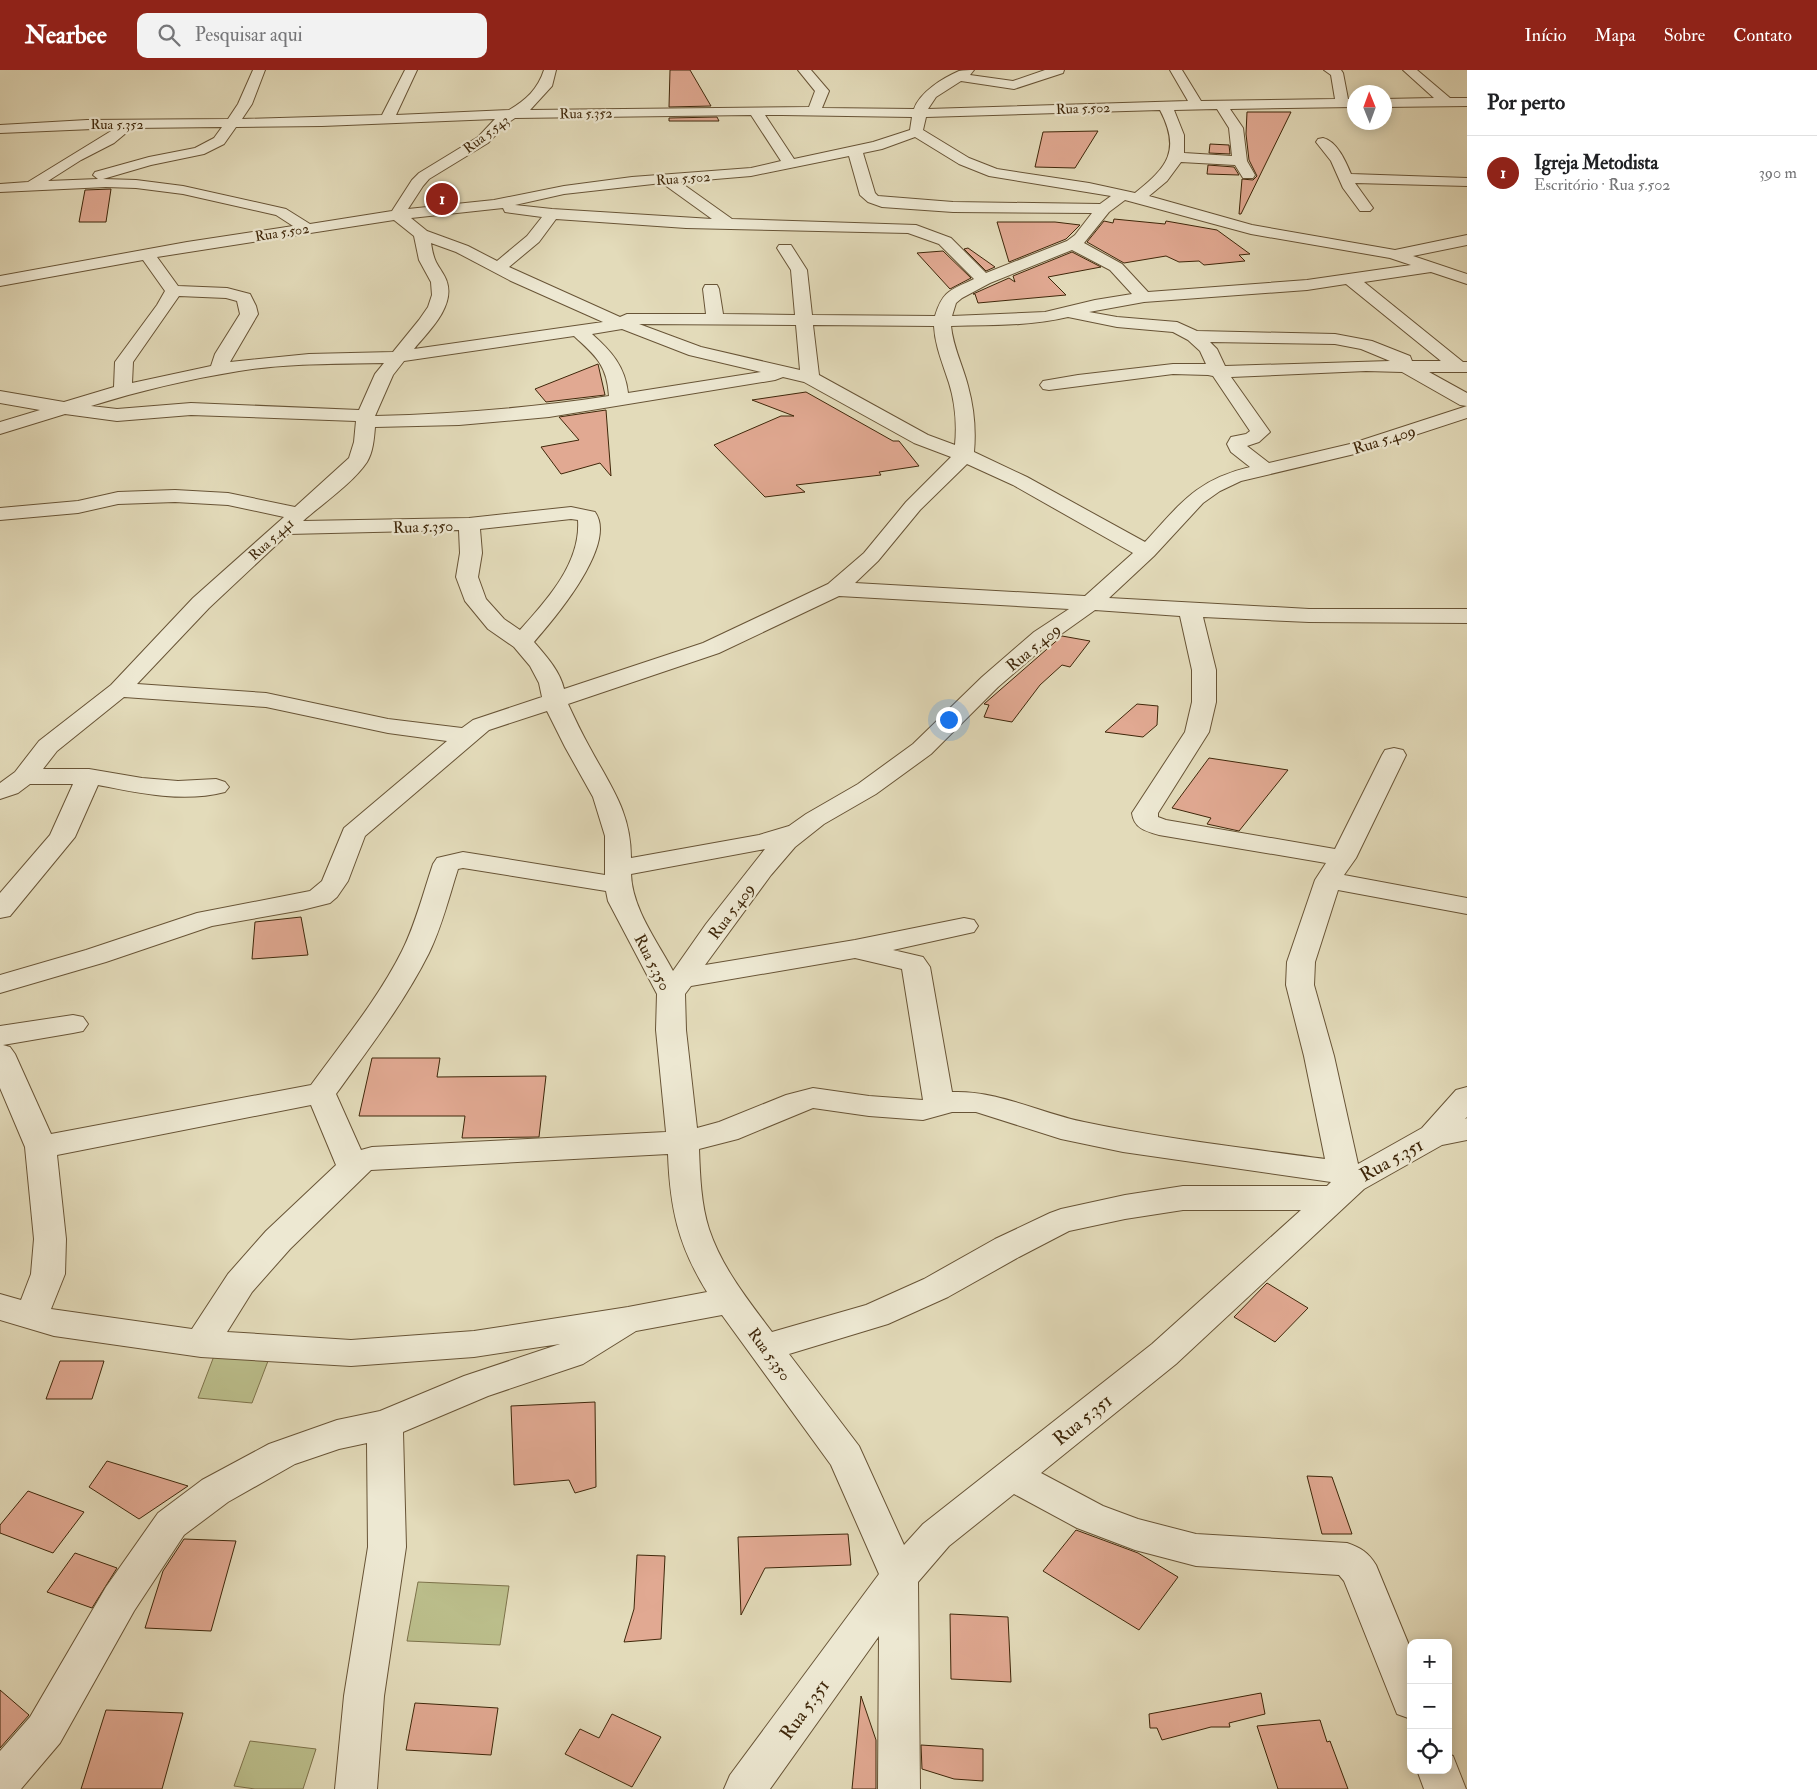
<!DOCTYPE html>
<html lang="pt">
<head>
<meta charset="utf-8">
<style>
  body { margin:0; font-family:"IM FELL Double Pica",serif; background:#f2f2f2; color:#202124 }
  .controls { position:absolute; right:15px; bottom:15px; display:grid; overflow:hidden; border-radius:10px; box-shadow:0 2px 12px #0003 }
  .controls button { width:45px; height:45px; display:grid; place-items:center; padding:0; border:0; border-bottom:1px solid #e0e0e0; background:#fff; color:#202124; font:25px sans-serif }
  .compass { position:absolute; left:1347px; top:15px; width:45px; height:45px; border-radius:50%; background:#fff; box-shadow:0 2px 12px #0003; rotate:359deg }
  .you { position:absolute; left:948px; top:649px; width:18px; height:18px; margin:-12px; border:4px solid #fff; border-radius:50%; background:#1a73e8; box-shadow:0 0 0 8px #1a73e833 }
  .badge { display:grid; place-items:center; width:32px; height:32px; border-radius:50%; background:#8f2418; color:#fff; font-size:16px; font-weight:700 }
  .pin { position:absolute; translate:-50% -50%; border:2px solid #fff; box-shadow:0 1px 5px #0006 }
  .list { margin:0; padding:0; list-style:none }
  h2 { display:flex; justify-content:space-between; align-items:center; height:65px; margin:0; padding:0 20px; font-size:21px }
  h2 small { font-size:16px; font-weight:400; color:#757577 }
  .list li { display:grid; grid-template-columns:32px 1fr auto; gap:15px; align-items:center; box-sizing:border-box; height:75px; padding:0 20px; border-top:1px solid #e0e0e0 }
  .list b { display:block; font-size:19px; white-space:nowrap }
  .list p { margin:0; font-size:16px; white-space:nowrap; color:#757577 }
  .list em { font-size:16px; font-style:normal; color:#757577 }
  .icon { flex:none; width:28px; height:28px; fill:none; stroke:currentColor; stroke-width:2; stroke-linecap:round; stroke-linejoin:round }
  .map { position:relative; flex:none; width:1467px; height:1719px; overflow:hidden }
  header { display:flex; align-items:center; gap:30px; box-sizing:border-box; height:70px; padding:0 25px; background:#8f2418; color:#fff }
  header strong { font-size:24px }
  nav { display:flex; gap:28px; margin-inline-start:auto; font-size:18px }
  .search { width:350px; height:45px; background:#f2f2f2; display:flex; align-items:center; gap:12px; box-sizing:border-box; padding:0 18px; border-radius:10px; color:#757577; font-size:19px }
  main { display:flex }
  aside { flex:1; background:#fff }
  .map>svg:first-child { display:block }
  .green { fill:#bbbe8b; stroke:#7d724a }
  .building { fill:#e1a992; stroke:#3f270a }
  .lines { fill:none; stroke-linecap:round; stroke-linejoin:round }
  .minor-casing { stroke:#685436; stroke-width:2 }
  .minor { fill:#ede8d2; fill-rule:evenodd }
  .labels { text-anchor:middle; stroke-width:4.5; stroke-linejoin:round; paint-order:stroke }
  .far-street-label { font-size:14px; fill:#3f270a; stroke:#ede8d2 }
  .street-label { font-size:16px; fill:#3f270a; stroke:#ede8d2 }
  .near-street-label { font-size:19px; fill:#3f270a; stroke:#ede8d2 }
</style>
</head>
<body>
<header>
<strong>Nearbee</strong>
<div class="search"><svg class="icon" aria-label="search" viewBox="0 0 24 24"><circle cx="10" cy="10" r="6"/><path d="M15 15l6 6"/></svg>Pesquisar aqui</div>
<nav><a>Início</a><a>Mapa</a><a>Sobre</a><a>Contato</a></nav>
</header>
<main>
<div class="map">
<svg width="1467" height="1719" viewBox="0 0 1467 1719">
  <rect width="100%" height="100%" fill="#e3dbba"/>
  <filter id="stains"><feTurbulence type="fractalNoise" baseFrequency=".004" numOctaves="4"/><feColorMatrix values="0 0 0 0 .2 0 0 0 0 .09 0 0 0 0 .02 0 0 0 .5 -.17"/></filter>
  <radialGradient id="worn" r=".72"><stop offset=".6" stop-color="#630" stop-opacity="0"/><stop offset="1" stop-color="#630" stop-opacity=".3"/></radialGradient>
  <path class="green" d="M214,1286l54,5 -16,42 -54,-5z
    M418,1512l91,4 -9,59 -93,-4z
    M250,1671l66,8 -13,40h-48l-21,-3z"/>
  <path class="building" d="M670,0h20l21,36 -42,1z
    M1247,42h44l-50,102h-2l3,-35 11,1 4,-4 -8,-16 -3,-26z
    M717,47l2,4h-50v-3z
    M1098,61l-23,37 -40,-1 8,-35z
    M1210,74l19,1 1,9 -21,-1z
    M1208,95l26,2 5,8 -32,-1z
    M111,119l-5,33h-27l6,-32z
    M1114,149l51,5 1,-3 51,9 33,24 -11,1 6,6 -41,4 -5,-4 -20,1 -13,-6 -42,7 -37,-21 17,-21 9,2z
    M997,152h58l25,3 -14,14 -57,23z
    M968,178l27,19 -9,4 -22,-22z
    M943,181l28,27 -21,11 -33,-36z
    M1072,182l29,15 -53,10 18,18 -88,8 -3,-9h-2l36,-16 6,4 -2,-6z
    M598,294l7,31 -59,7 -11,-13z
    M806,322l87,49h6l20,25 -40,6 2,3 -85,10 9,7 -40,5 -51,-52 67,-29h13l-42,-16z
    M606,340l5,66 -11,-13 -39,11 -20,-27 38,-7 -20,-23z
    M1062,566l28,5 -20,26 -8,-2 -22,20 -28,37 -28,-5 5,-12 -5,-1z
    M1137,634l21,2 -1,19 -14,12 -38,-5z
    M1209,688l79,12 -49,61 -32,-7 4,-6 -39,-10z
    M301,847l7,38 -56,4 3,-37z
    M372,988h68l-3,19 109,-1 -7,61 -77,1 3,-22h-106z
    M1267,1213l41,25 -33,34 -41,-25z
    M60,1291h44l-12,38h-46z
    M595,1332l1,85 -21,6 -6,-13 -55,5 -3,-79z
    M107,1391l81,25 -49,33 -50,-32z
    M1307,1406l25,1 20,57h-30z
    M28,1421l56,21 -31,41 -53,-20v-8z
    M1076,1460l62,23 40,24 -39,53 -96,-59z
    M848,1464l3,31 -86,3 -24,47 -3,-78z
    M184,1469l52,2 -25,90 -66,-3 18,-57z
    M75,1483l42,15 -25,40 -45,-16z
    M637,1485l28,1 -4,83 -37,3 10,-33z
    M950,1544l58,3 3,65 -60,-3z
    M0,1620l29,25 -29,33z
    M1261,1623l4,21 -36,9 1,4h-19l-49,13 -5,-12h-7l-1,-14z
    M861,1626l15,44v49h-24z
    M415,1633l83,5 -7,47 -85,-5z
    M106,1640l77,3 -21,76h-81z
    M612,1644l49,23 -29,50 -67,-33 15,-25 19,9z
    M1320,1650l7,22 3,-1 18,48h-70l-21,-63z
    M921,1675l62,4v32l-29,-2 -32,-10z"/>
  <g class="lines">
    <defs>
      <path id="minor" d="M253,0h12l-13,34 -10,15 140,-4 23,-45h12l-21,45 113,-5c17,-10 29,-21 35,-40h12l-4,16 -22,24 279,-3 6,-16 -17,-21h13l18,21 -7,17 92,1c6,-17 29,-31 45,-38 4,-1 11,-1 15,-1l-4,5 43,6 32,-11h19l-1,3 -49,16 -53,-8 -25,16 -8,12 260,-8 -18,-31h12l19,31 134,-2 -4,-24 -7,-5h17l2,3 5,26h6v8l-124,2 13,19 4,33 8,14 -2,3h-10l-8,-13 -54,-3 -14,19 -18,15 103,29 143,25 72,-15v10l-54,11 54,18v10l-36,-12 -67,10 99,80h4v10h-38l38,21v25l-104,34 -122,29 -21,10 -17,12 -49,53 -45,42 200,11h158v14l-158,-1 -106,-5 13,53v32l-7,30 -51,81v4l8,3 169,29 47,-94 3,-5 9,-2 9,2 3,5 -50,103 -12,17 123,23v16l-129,-24 -23,72 -1,23 20,71 24,108 64,-36 34,-38 11,-3v30l-2,2 2,-1v22l-25,5 -78,44 -188,175 -135,109 62,33 35,13 58,15 151,9c14,5 21,9 29,22l35,85v69l-14,-5 -53,-133 -5,-6 -143,-9 -61,-16 -58,-22 -63,-34 -65,52 -31,36 2,207h-42l1,-153 -109,153h-46l6,-14 149,-201 -48,-109 -109,-150 -86,16 -53,33 -95,32 -85,36 3,115 -22,149 -7,93h-42l9,-93 24,-149 -1,-104 -28,6 -44,15 -67,38 -44,33 -50,76 -74,132 -39,46h-21v-38l30,-34 76,-130 52,-74 44,-33 67,-36 68,-24 43,-9 84,-35 96,-32 -86,13 -123,9 -150,-9 -147,-21 -54,-16v-26l21,6 10,-26 3,-35 -9,-92 -25,-59v-62l73,-11 10,2 5,7 -5,7 -10,2 -70,12 7,2 5,7 36,80 260,-49c32,-44 67,-86 91,-134 14,-28 21,-58 31,-87l4,-6 26,-6 142,23v-39l-12,-39 -28,-50 -18,-36 -58,19 -124,106 -17,45 -11,16 -7,6 -28,7 -90,16 -106,36 -106,31v-18l86,-25 111,-37 113,-22 12,-10 22,-53 103,-87 -59,-8 -122,-26 -142,-10 -67,54 -14,18h46l53,9 36,3 38,-2 9,3 4,5 -4,5c-42,11 -86,1 -127,-7l-23,52 -65,79 -10,2v-25l50,-58 23,-51h-43l-12,9 -18,6v-16l15,-11 24,-31 72,-56 82,-87 91,-81 -56,-12 -53,-3 -57,2 -40,9 -78,7v-12l78,-7 40,-9 57,-2 53,3 67,14 54,-49 5,-16 2,-21 -165,-6 -74,6 -52,-7 -65,20v-12l40,-12 -40,-7v-12l64,11 50,-15 1,-25 42,-57 8,-14 -22,-31 -143,26v-10l187,-34 106,-16 -17,-11 -93,-21 -47,-6 -30,-1 -106,5v-8l28,-2 88,-54 -116,5v-8l87,-5 141,-1 10,-15zM1217,39l12,19 3,28 -48,-3v-18l-10,-25zM1160,40c21,40 8,57 -25,83l-46,-10 -92,-14 -28,-11 -46,-28 3,-13zM751,45l30,46 -30,7 -119,9 -68,9 -70,14 -86,9 15,-23 6,-7 59,-36 18,-19 9,-6zM765,45h17l130,2 -2,13 -37,12 -79,17zM495,49l-17,18 -59,36 -7,7 -20,31 -82,13 -24,-15 -103,-23 -47,-6 -33,-1 48,-14 53,-11 20,-10 12,-17 86,-1zM222,57l-8,11 -19,10 -46,9 -54,15 -2,3 5,4 -50,2 33,-21 33,-17 18,-15zM915,67l44,27 30,12 122,20 -11,8 -147,-2 -75,-6 -3,-3 -12,-40 19,-4zM849,86l11,39 8,7 14,5 71,5 139,1 -17,22 -8,6 -81,32 -35,-35 -35,-13 -184,-6 -52,-37 71,-6zM662,113l50,36 -160,-10 -37,-4 49,-11zM1125,130l126,34 139,24 21,7 -104,15 -159,12 -26,-28 -38,-21 25,-31zM503,138l2,4 37,5 -15,19 -30,25 -29,-15 -41,-15 -16,-13zM556,149l130,9 222,5 31,11 35,35c-23,11 -31,11 -39,37l-123,-1 -5,-45 -16,-25h-12l-2,3 14,22 4,45 -72,-1 -4,-25 -2,-4h-12l-2,4 3,25h-79l-7,3 -111,-50 30,-25zM394,150l20,16 5,24 12,22 1,13 -4,12 -9,13 -26,32 -84,2 -79,8 28,-48 -2,-8 -6,-12 -23,-6 -49,-2 -21,-29zM431,173l25,9 55,29 92,41 -189,27c14,-17 41,-42 33,-67 -2,-7 -8,-14 -11,-20 -3,-6 -4,-13 -5,-19zM1072,180l38,20 22,24 -37,6 -50,12 -93,4 4,-13 6,-5 28,-15zM1346,214l95,77h-29l-2,-5 -38,-15 -37,-7 -138,-3 -20,-9 -60,-5 -28,-5 55,-10 163,-12zM179,226l47,2 11,3 3,13 -25,40 -4,12 -79,17 1,-21zM1068,247l49,10 56,5 15,8 12,11 6,13h-33l-95,11 -35,6 -3,4 3,4 6,1 124,-16 35,1 5,1 37,55 -4,3 -15,3 -4,7 4,8 19,15c-54,13 -69,36 -105,75l-118,-65 -53,-25c2,-22 0,-44 -6,-66 -5,-20 -15,-39 -17,-60 40,-1 79,0 117,-9zM639,254l157,1 4,45 -99,-23zM813,255l121,1c1,20 9,38 15,57 6,19 8,42 6,62l-27,-10 -109,-60zM622,259l67,26 72,17 -133,21c-3,-27 -17,-42 -36,-59zM574,266c22,20 33,29 35,60 -78,12 -155,18 -234,20l18,-41 11,-14zM1210,272l125,2 26,5 29,12 -165,5 -8,-17zM384,293l-9,11 -16,36 -168,-7 -74,6 -26,-3c48,-15 98,-27 148,-35 48,-8 97,-7 145,-8zM1366,301l36,1 58,33 7,1 -117,38 -81,19 -22,-17 12,-4 11,-10 -39,-55zM783,307l21,5 110,61 37,14 -45,45 -42,51 -36,31 -125,59 -139,46c-4,-18 -18,-33 -30,-47 21,-24 84,-98 61,-130l-24,-5 -102,11 -166,3c19,-17 50,-38 64,-59 6,-10 7,-23 8,-35l84,-2 90,-8 226,-37zM967,394l46,21 120,68 -48,43 -230,-13 23,-22 42,-51zM571,449l7,1c3,43 -31,80 -58,110l-16,-11 -18,-20 -8,-22 4,-24 -2,-24zM459,460l1,23 -4,24 9,24 23,28 26,18 16,19 9,17 3,14 -69,23 -11,8 -74,-9 -122,-26 -129,-9 72,-76 79,-74zM839,526l230,13 -35,23 -52,45 -69,67 -55,40 -52,30 -17,12 -30,9 -128,23c0,-46 -20,-71 -41,-110 -8,-14 -15,-29 -22,-44l151,-51zM1095,540l85,6 12,54v32l-7,30 -53,81c2,15 13,18 27,22l167,28 -11,17 -28,82 -1,23 18,71 21,103c-80,-11 -161,-20 -241,-37 -44,-9 -87,-32 -132,-30l-22,-125 -7,-10 -30,-7 81,-18 4,-6 -4,-6 -10,-2 -109,22 -150,25 66,-90 24,-28 29,-23 52,-30 55,-40 67,-67 52,-45zM765,779l-59,75 -33,47c-16,-30 -41,-63 -42,-97zM463,798l143,23 2,10 49,93 -1,36 10,102 -294,15 -11,3 -25,-56c33,-46 68,-91 93,-141 13,-27 20,-56 29,-84zM855,888l47,11 21,131 -54,-4 -56,-8 -27,7 -67,27 -22,6 -11,-98 -1,-36 6,-8zM311,1035l25,60 -70,66 -38,43 -36,55 -141,-20 14,-35 1,-35 -9,-84zM813,1038l56,8 54,4 29,-8h24l85,27 62,13 208,30 -4,4h-144l-58,9 -64,14 -11,4 -55,26 -71,40 -58,26 -94,27c-24,-32 -50,-64 -63,-103 -8,-25 -9,-53 -10,-80l39,-10zM668,1084c2,54 10,91 39,138l-79,15 -154,24 -123,9 -124,-8 25,-40 38,-43 81,-79zM1183,1140h118l-149,134 -229,180 -19,21 -45,-99 -70,-92 99,-30 60,-27 71,-40 50,-26 56,-12z
        M1403,0h14l33,28h17v8l-83,1v-8l50,-1z
        M1323,68c14,3 23,24 28,36l116,4v8l-112,-3 18,25 -3,3h-10l-17,-23 -12,-27 -15,-19 2,-3z
        M1448,1684l5,2 13,33h-42l-7,-19h31z"/>
    </defs>
    <use href="#minor" class="minor-casing"/>
    <use href="#minor" class="minor"/>
  </g>
  <g class="labels">
    <g class="far-street-label">
      <text transform="translate(1083 38) rotate(-2)" y="5">Rua 5.502</text>
      <text transform="translate(586 43) rotate(-1)" y="5">Rua 5.352</text>
      <text x="117" y="59">Rua 5.352</text>
      <text transform="translate(486 64) rotate(-37)" y="5">Rua 5.543</text>
      <text transform="translate(683 108) rotate(-4)" y="5">Rua 5.502</text>
      <text transform="translate(282 162) rotate(-9)" y="5">Rua 5.502</text>
      <text transform="translate(271 469) rotate(-42)" y="5">Rua 5.441</text>
    </g>
    <g class="street-label">
      <text transform="translate(1384 369) rotate(-17)" y="6">Rua 5.409</text>
      <text transform="translate(423 456) rotate(-2)" y="6">Rua 5.350</text>
      <text transform="translate(1033 577) rotate(-39)" y="6">Rua 5.409</text>
      <text transform="translate(731 841) rotate(-53)" y="6">Rua 5.409</text>
      <text transform="translate(653 892) rotate(63)" y="6">Rua 5.350</text>
      <text transform="translate(770 1284) rotate(54)" y="6">Rua 5.350</text>
    </g>
    <g class="near-street-label">
      <text transform="translate(1391 1089) rotate(-29)" y="7">Rua 5.351</text>
      <text transform="translate(1082 1349) rotate(-39)" y="7">Rua 5.351</text>
      <text transform="translate(804 1639) rotate(-54)" y="7">Rua 5.351</text>
    </g>
  </g>
  <rect width="100%" height="100%" filter="url(#stains)"/>
  <rect width="100%" height="100%" fill="url(#worn)"/>
</svg>
<div class="controls">
<button>+</button>
<button>−</button>
<button><svg class="icon" aria-label="locate" viewBox="0 0 24 24"><circle cx="12" cy="12" r="6"/><path d="M12 2v4M12 18v4M2 12h4M18 12h4"/></svg></button>
</div>
<svg class="compass" viewBox="-18 -18 36 36"><path d="M0-13l5 13h-10z" fill="#e53935"/><path d="M0 13l5-13h-10z" fill="#757577"/></svg>
<div class="you"></div>
<div class="pin badge" style="left:442px;top:129px">1</div>
</div>
<aside>
<h2>Por perto<small></small></h2>
<ul class="list">
<li><span class="badge">1</span><div><b>Igreja Metodista</b><p>Escritório · Rua 5.502</p></div><em>390 m</em></li>
</ul>
</aside>
</main>
</body>
</html>
